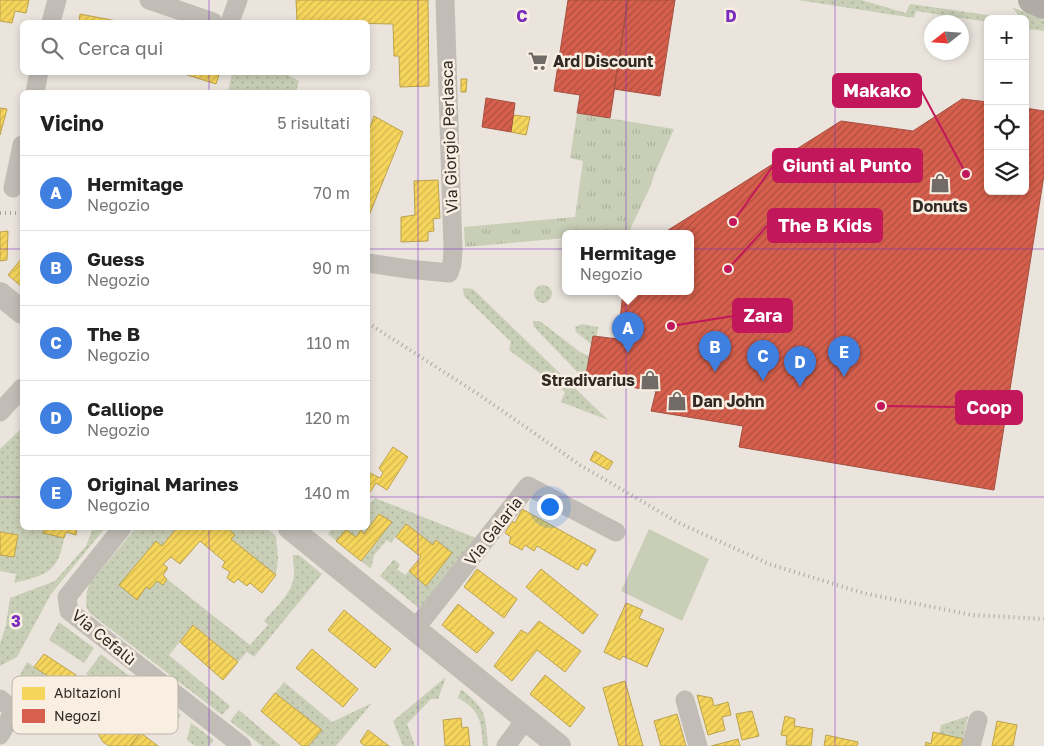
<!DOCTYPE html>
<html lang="it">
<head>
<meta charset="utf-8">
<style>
  body { margin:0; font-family:"Golos Text",sans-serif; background:#f2f2f2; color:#222 }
  .controls { position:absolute; right:15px; top:15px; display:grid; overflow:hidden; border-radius:8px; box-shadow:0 2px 8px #0003 }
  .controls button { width:45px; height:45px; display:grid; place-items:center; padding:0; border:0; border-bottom:1px solid #e0e0e0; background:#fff; color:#222; font:25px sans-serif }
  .compass { position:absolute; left:924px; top:15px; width:45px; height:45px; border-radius:50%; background:#fff; box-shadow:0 2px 8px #0003; rotate:253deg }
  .you { position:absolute; left:549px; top:506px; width:18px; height:18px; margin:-12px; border:4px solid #fff; border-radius:50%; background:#1a73e8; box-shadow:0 0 0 8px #1a73e833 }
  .badge { display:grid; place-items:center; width:32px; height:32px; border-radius:50%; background:#726b65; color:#fff; font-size:16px; font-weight:700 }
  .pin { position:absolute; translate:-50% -41px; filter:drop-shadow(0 1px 2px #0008) }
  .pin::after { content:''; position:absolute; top:26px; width:18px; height:15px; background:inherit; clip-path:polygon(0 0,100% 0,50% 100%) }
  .popup { position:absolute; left:562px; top:230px; width:132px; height:65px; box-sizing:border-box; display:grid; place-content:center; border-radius:8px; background:#fff; filter:drop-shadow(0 1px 4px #0005); font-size:16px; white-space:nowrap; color:#767676 }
  .popup b { font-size:19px; color:#222 }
  .popup::after { content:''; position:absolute; left:50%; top:100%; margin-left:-10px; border:10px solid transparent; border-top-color:#fff }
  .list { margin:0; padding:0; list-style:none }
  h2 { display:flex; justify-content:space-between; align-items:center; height:65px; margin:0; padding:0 20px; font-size:21px }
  h2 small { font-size:16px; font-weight:400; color:#767676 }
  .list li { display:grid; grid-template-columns:32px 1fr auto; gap:15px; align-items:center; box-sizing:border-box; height:75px; padding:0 20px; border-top:1px solid #e0e0e0 }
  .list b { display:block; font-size:19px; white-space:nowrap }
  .list p { margin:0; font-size:16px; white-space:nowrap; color:#767676 }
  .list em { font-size:16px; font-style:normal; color:#767676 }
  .icon { flex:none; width:28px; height:28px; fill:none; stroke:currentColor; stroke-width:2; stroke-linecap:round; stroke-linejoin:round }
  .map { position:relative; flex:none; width:1044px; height:746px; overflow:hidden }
  .search { position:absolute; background:#fff; box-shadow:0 2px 8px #0003; left:20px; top:20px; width:350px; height:55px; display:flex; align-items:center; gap:12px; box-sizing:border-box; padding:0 18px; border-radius:8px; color:#767676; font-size:19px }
  .panel { position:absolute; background:#fff; box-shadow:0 2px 8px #0003; left:20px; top:90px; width:350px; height:440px; border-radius:8px }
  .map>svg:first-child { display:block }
  .grass { fill:url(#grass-tufts) }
  .park { fill:url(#park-dots) }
  .pitch { fill:#c9cfb6 }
  .homes { fill:url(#homes-hatch); stroke:#bba24c }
  .shops { fill:url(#shops-hatch); stroke:#a55041 }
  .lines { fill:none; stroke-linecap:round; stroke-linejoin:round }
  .minor { stroke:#c2bcb6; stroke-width:19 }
  .tertiary { stroke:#c2bcb6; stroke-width:24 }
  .primary { stroke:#b1aba5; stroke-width:28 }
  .rail { stroke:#aaa5a0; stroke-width:4; stroke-dasharray:1 4; stroke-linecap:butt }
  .grid { fill:none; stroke:#7b2cbf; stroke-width:1; stroke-opacity:0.55 }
  .labels { text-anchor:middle; stroke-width:5; stroke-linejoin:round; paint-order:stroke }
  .poi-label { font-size:16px; font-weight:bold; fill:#322a25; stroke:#f8efe2; text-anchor:start }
  .street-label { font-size:16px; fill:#322a25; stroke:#f8efe2 }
  .key { fill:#f8efe2; stroke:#bdb4a9; stroke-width:1 }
  .key-label { font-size:14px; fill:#322a25 }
  .grid-label { font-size:16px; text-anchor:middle; font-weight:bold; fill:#7b2cbf; stroke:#f8efe2; stroke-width:5; stroke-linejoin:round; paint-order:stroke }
  .leader { fill:none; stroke:#c2185b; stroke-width:2 }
  .callout-dot { fill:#c2185b; stroke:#f8efe2; stroke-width:2 }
  .callout { fill:#c2185b; stroke:#c2185b; stroke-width:2 }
  .callout-label { font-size:18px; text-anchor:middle; font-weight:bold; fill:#fff }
</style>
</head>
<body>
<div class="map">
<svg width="1044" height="746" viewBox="0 0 1044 746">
  <defs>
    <pattern id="grass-tufts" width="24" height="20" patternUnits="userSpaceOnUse" patternTransform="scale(1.25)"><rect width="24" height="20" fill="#c9cfb6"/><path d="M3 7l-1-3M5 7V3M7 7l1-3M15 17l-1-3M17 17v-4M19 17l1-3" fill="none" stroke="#adb29c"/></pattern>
    <pattern id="park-dots" width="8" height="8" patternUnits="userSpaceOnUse" patternTransform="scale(1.25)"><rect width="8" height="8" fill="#c9cfb6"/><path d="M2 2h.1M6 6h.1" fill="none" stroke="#adb29c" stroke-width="1.8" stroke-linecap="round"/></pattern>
    <pattern id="homes-hatch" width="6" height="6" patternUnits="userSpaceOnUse" patternTransform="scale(1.25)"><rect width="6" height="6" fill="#f6d55c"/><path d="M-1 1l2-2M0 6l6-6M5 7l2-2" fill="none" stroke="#d3b750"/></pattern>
    <pattern id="shops-hatch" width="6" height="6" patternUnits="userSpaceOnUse" patternTransform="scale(1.25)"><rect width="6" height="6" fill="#d6604d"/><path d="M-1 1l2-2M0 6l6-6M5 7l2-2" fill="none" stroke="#ae4f40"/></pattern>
  </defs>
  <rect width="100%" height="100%" fill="#eae4dd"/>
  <path class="grass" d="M577,113l97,16 -20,46 -3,10 -22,47 -63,2 -1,4 -100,9 -1,-20 111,-10 8,-56 -13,-3z"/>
  <path class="park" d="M798,0h63l45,13 4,-9 85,12 2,3h-9v3l-72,-11 -2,7z
    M1012,7l32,13v11l-16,-2 -3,-4v-6h-4z
    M232,73h52l15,8 -3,11h-68z
    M534 294a9 9 0 1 1 18 0a9 9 0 1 1-18 0Z
    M463,288l10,1 135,131 -47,-18 4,-10 -56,-42 2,-8 -47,-46z
    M533,321h7l40,31 9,4 -4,24 -51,-53z
    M582,324l16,3 -1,9h-4l-2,8 -15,-12 -1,-5z
    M22,428v100h23l-1,5 20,5c-6,35 -18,37 -50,45l2,-9 -16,-3v-16l14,2 4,-21 -18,-4v-83z
    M375,498l101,40 -56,71 -40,-33 14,-17 6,6 -3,4 8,6 4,-4 17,15 26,-33 -16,-13 -3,5 -27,-21 -15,19 -4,-3 -13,15 -3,14 -10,-8 31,-39 -13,-8 -15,20 -3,-4 -5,7 -10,-6 -10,10 -8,-7 4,-6h36v-22z
    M93,528h12l-54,66 -34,63 -17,9v-22l6,-19 4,-27 45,-17 31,-35z
    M136,528h41l-15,18 -6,-5 -36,44 26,2 4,2 7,-8 6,4 4,-6 83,66 18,-20 -4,-4c11,-13 29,-28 30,-46 0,-6 -1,-13 -1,-20h6l23,19 -68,83 -7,-5 -9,10 -44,-37 -25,30 61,51 -8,9 -126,-97 -7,-6 -3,-6 1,-15 3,-8z
    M227,528h39l10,8 2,22 -2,17 -45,-36 4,-4z
    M59,622l35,26 -10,15 -35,-23z
    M101,654l41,32 -14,18 -42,-30z
    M27,662l21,14 -4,7 8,6 -6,12 -30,-19z
    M446,677l-8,22h-7l-24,25 8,22h-12l-10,-25z
    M284,682l48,40 40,-19 -36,43h-28l14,-16 -47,-37z
    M461,689c26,21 24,24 27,57h-5c-2,-25 -2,-35 -25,-48z
    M150,691l31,24 -9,12 -17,-12 -7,7 -14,-11z
    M239,710l42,36h-19l-32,-25z
    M968,716l-5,23 -24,-5 2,-9z
    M191,723l23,17 -5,6h-14l-8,-6z"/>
  <path class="pitch" d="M649,529l60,30 -27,62 -61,-30z"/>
  <path class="homes" d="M0,0h29l-3,13 -11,-2 -3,12 -12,-2z
    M296,0h132l1,86 -29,1 -1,-31h-5l-1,-32 -96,-2z
    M80,14l42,8h-43z
    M178,72h42l-4,12z
    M461,79h6l-1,13h-5z
    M0,108l7,1 -7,26z
    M513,115l17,2 -4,18 -15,-3z
    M374,116l29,16 -35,86v-85z
    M438,180l2,38 -7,1 1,12 -6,1v9l-27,1v-25l14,-2 -1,-34z
    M8,231l-1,29 -7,1v-29z
    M22,258v29l-14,-12z
    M393,447l15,10 -21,33 -11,-7 -8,12v-19l2,-3 10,5 3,-5 -4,-5z
    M595,451l18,11 -5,8 -18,-10z
    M522,509l74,41 -9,16 -5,-3 -4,7 -41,-24 -3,5 -9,-6 -3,5 -13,-7 2,-6 -6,-4 7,-12 3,2z
    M379,514l13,8 -31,39 -25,-20 10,-11 10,7 5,-7 3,4z
    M406,524l27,21 3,-5 16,13 -26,33 -17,-15 12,-14 -25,-20z
    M45,528h32l-1,7 -10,-3 -2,6 -21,-5z
    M177,528h50l8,7 -4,4 45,36 -14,18 -12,-10 -3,3 -9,-7 -4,4 -7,-5 3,-6 -8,-5 3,-5 -25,-21 -20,23 -9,-7 -8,7 5,4 -5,7 4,4 -4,6 -6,-4 -7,8 -4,-2 -9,13 -18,-15 37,-44 6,5z
    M0,532l18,3 -4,22 -14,-2z
    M477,569l40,30 -13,19 -40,-31z
    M541,569l57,46 -15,19 -57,-47z
    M626,603l17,7 -4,8 25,11 -17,38 -24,-11 -3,4 -16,-8z
    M458,604l36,29 -17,20 -35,-28z
    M344,610l47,39 -16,19 -47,-38z
    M539,621l42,30 -16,21 -28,-22 -25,31 -18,-15 27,-36 7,4z
    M193,625l45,37 -15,18 -43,-38z
    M312,649l46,40 -15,18 -47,-39z
    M44,654l32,21 -14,21 -18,-13 4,-7 -14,-9z
    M545,675l40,33 -15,19 -40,-33z
    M625,681l18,65h-24l-16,-58z
    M102,686l14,18 -6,4 5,6 11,9 4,-3 13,9 -13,17h-21l-6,-4 -12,-20 -5,4 -12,-17z
    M275,693l47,37 -14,16h-6l-41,-35z
    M697,695l15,3 2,8 14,-4 3,13 -9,2 3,13 -17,5z
    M752,711l7,25 -17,4 -6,-26z
    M677,714l9,32h-25l-7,-25z
    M785,716l10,3 -1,7 19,3 -2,17 -25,-1 1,-9 -6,-1z
    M461,718l1,10 6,-1 2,19h-25l-2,-26z
    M997,721l20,4 -4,21h-21z
    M368,730l21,16h-24l-5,-4z
    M933,732l30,7 -2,7h-36l1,-4 5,2z
    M141,733l17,13h-28z
    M826,735l32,7 -1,4h-31l-2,-1z
    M738,739l2,7h-29z"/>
  <path class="shops" d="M568,0h60l-18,118 -33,-5 3,-18 -26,-4z
    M628,0h47l-15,96 -46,-7z
    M486,98l29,5 -4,29 -29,-5z
    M962,99l26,3v89h37v-83l19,3v64l-50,315 -255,-43 4,-21 -92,-15 5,-20 -71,-11 8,-44 25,3 5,-47h67v-58h-28l179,-113 72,10z"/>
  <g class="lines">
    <path class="minor" d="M149,0l64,22
      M51,22l6,-22
      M230,22l8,-22
      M35,92l4,-20
      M13,188l9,-43
      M368,263l40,6 41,4 3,-9 1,-15 -8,-249
      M0,412l22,-24
      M122,528l-55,69 2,14 173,135
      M415,629l113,-143 88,46
      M0,699l14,12 -14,24
      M685,700l13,46
      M506,746l20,-27
      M971,746l7,-26"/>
    <path class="tertiary" d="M0,294l22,18
      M290,528l269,218"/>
    <path class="primary" d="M1032,0l12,5"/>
    <path class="rail" d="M0,213h22
      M368,323l110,71 102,71 99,58 90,41 94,29 109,22 72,4"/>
  </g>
  <path class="grid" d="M209,0v22M418,0v746M626,0v746M835,0v746M209,72v20M0,249h22M368,249h676M0,497h22M368,497h676M209,528v218"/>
  <defs>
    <symbol id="supermarket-bare" viewBox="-9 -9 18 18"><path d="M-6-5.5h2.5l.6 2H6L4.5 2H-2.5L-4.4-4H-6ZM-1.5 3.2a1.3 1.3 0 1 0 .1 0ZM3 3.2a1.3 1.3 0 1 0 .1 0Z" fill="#726b65" stroke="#f8efe2" stroke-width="2.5" paint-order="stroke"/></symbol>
    <symbol id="shop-bare" viewBox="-9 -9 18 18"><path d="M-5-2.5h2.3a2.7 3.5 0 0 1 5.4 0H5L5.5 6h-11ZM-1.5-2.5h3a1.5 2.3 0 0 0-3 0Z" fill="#726b65" stroke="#f8efe2" stroke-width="2.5" paint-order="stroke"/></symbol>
  </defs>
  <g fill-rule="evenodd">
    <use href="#supermarket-bare" x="524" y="47" width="28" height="28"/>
    <use href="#shop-bare" x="926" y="169" width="28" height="28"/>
    <use href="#shop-bare" x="636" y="366" width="28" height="28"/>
    <use href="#shop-bare" x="663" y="387" width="28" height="28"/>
  </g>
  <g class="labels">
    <g class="poi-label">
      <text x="553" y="67">Ard Discount</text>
      <text x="940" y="212" text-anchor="middle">Donuts</text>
      <text x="635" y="386" text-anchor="end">Stradivarius</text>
      <text x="692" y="407">Dan John</text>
    </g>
    <g class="street-label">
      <text transform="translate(449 137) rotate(-92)" y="6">Via Giorgio Perlasca</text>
      <text transform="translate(493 531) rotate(-52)" y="6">Via Galaria</text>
      <text transform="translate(104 637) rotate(39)" y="6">Via Cefalù</text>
    </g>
  </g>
  <rect x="12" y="676" width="166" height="58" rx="8" class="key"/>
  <rect x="22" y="687" width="23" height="13" fill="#f6d55c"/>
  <rect x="22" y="709" width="23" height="14" fill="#d6604d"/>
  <g class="key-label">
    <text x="54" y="698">Abitazioni</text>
    <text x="54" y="721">Negozi</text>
  </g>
  <g class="grid-label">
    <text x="522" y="22">C</text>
    <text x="731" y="22">D</text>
    <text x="16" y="627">3</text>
  </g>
  <path class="leader" d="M966 174L921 90M733 222L773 166M728 269L768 225M671 326L733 316M881 406L956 407"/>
  <g class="callout-dot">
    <circle cx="966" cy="174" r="5"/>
    <circle cx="733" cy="222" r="5"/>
    <circle cx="728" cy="269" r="5"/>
    <circle cx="671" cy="326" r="5"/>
    <circle cx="881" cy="406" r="5"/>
  </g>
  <g class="callout">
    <rect x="833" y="74" width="88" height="33" rx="5"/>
    <rect x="773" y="149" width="149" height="33" rx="5"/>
    <rect x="768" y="209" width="114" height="33" rx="5"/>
    <rect x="733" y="299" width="59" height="33" rx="5"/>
    <rect x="956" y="391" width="66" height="33" rx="5"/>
  </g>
  <g class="callout-label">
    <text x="877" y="97">Makako</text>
    <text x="847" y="172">Giunti al Punto</text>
    <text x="825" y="232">The B Kids</text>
    <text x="763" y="322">Zara</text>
    <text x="989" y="414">Coop</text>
  </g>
</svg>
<div class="controls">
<button>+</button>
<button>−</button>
<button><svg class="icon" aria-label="locate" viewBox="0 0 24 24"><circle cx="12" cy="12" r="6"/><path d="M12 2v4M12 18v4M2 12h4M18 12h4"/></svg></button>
<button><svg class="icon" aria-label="layers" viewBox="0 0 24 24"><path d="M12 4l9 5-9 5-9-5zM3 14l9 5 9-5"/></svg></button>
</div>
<svg class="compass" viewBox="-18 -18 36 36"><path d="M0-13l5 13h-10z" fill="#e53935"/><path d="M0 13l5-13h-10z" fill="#767676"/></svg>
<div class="you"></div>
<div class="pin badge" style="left:628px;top:353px;background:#3f7fe0">A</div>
<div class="popup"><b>Hermitage</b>Negozio</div>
<div class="pin badge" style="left:715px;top:372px;background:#3f7fe0">B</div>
<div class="pin badge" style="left:763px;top:381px;background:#3f7fe0">C</div>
<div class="pin badge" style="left:800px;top:387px;background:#3f7fe0">D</div>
<div class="pin badge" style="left:844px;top:377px;background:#3f7fe0">E</div>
<div class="search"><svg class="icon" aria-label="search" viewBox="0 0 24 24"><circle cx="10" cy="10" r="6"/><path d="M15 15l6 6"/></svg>Cerca qui</div>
<section class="panel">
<h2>Vicino<small>5 risultati</small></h2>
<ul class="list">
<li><span class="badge" style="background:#3f7fe0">A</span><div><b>Hermitage</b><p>Negozio</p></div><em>70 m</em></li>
<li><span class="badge" style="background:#3f7fe0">B</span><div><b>Guess</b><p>Negozio</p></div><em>90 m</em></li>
<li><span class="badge" style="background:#3f7fe0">C</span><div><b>The B</b><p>Negozio</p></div><em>110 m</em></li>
<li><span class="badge" style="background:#3f7fe0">D</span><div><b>Calliope</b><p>Negozio</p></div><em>120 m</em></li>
<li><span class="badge" style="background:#3f7fe0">E</span><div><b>Original Marines</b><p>Negozio</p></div><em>140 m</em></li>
</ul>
</section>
</div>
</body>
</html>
